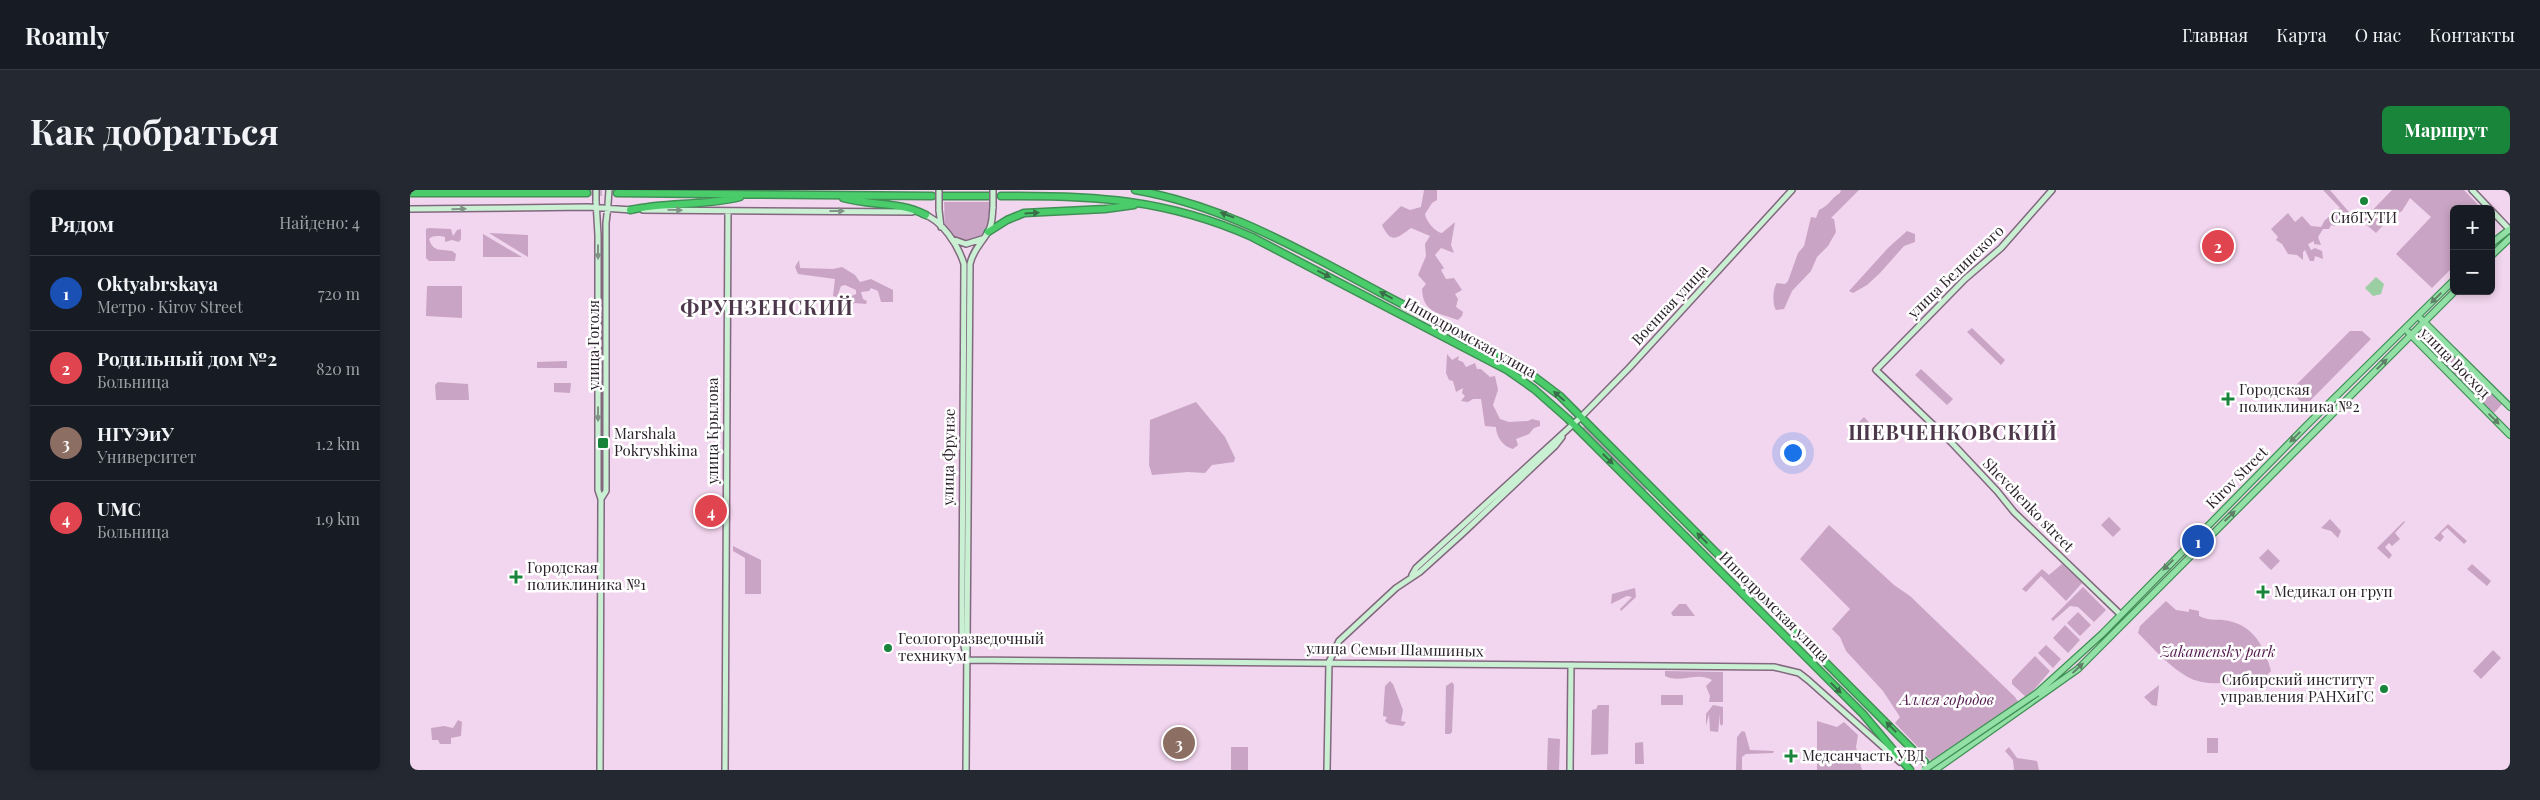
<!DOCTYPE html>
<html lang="ru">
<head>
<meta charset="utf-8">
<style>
  body { margin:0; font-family:"Playfair Display",serif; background:#242831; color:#f1f3f6 }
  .controls { position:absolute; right:15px; top:15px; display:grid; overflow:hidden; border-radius:8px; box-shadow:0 2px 8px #0003 }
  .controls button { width:45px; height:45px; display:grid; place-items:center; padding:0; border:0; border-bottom:1px solid #363941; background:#171b24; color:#f1f3f6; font:25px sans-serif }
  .you { position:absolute; left:1382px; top:262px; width:18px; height:18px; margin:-12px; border:4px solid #fff; border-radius:50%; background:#1a73e8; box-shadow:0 0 0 8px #1a73e833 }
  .badge { display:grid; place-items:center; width:32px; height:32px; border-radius:50%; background:#18853b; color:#fff; font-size:16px; font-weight:700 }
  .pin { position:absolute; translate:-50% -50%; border:2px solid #fff; box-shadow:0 1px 5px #0006 }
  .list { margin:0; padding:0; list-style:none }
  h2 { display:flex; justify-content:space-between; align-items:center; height:65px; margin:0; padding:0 20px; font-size:21px }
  h2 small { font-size:16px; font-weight:400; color:#9ea1a6 }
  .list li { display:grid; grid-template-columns:32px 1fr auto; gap:15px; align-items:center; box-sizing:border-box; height:75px; padding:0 20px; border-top:1px solid #363941 }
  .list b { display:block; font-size:19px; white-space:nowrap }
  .list p { margin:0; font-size:16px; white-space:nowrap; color:#9ea1a6 }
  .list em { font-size:16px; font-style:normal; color:#9ea1a6 }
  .map { position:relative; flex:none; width:2100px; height:580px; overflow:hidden; border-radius:8px }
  header { display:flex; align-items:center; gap:30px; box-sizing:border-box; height:70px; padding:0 25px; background:#171b24; border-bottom:1px solid #363941 }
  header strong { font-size:24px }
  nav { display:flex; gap:28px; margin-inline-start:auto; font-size:18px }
  .intro { display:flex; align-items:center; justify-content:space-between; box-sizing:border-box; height:120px; padding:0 30px }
  h1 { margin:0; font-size:35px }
  .button { padding:12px 22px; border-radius:8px; background:#18853b; color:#fff; font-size:18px; font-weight:700 }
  main { display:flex; gap:30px; padding:0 30px }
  aside { flex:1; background:#171b24; border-radius:8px; box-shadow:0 2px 8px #0003 }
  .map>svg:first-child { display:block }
  .green { fill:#c9a4c4 }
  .water { fill:#9bcea2 }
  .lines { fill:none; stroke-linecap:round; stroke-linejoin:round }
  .highway-tunnel { stroke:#cab1c7; stroke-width:6; stroke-dasharray:6 3; stroke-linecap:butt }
  .secondary-casing { stroke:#82687e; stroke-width:8 }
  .primary-casing { stroke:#409055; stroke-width:8 }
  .highway-casing { stroke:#409055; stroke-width:9 }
  .secondary { stroke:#c9f0d3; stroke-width:5 }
  .primary { stroke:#92e0a6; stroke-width:5.5 }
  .highway { stroke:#4acc6b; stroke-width:6 }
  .secondary-bridge-casing { stroke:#82687e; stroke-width:8; stroke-linecap:butt }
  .primary-bridge-casing { stroke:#409055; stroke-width:8; stroke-linecap:butt }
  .secondary-bridge { stroke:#c9f0d3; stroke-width:5 }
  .primary-bridge { stroke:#92e0a6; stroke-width:5.5 }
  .oneway { fill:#829387 }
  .oneway2 { fill:#3a6e48 }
  .oneway3 { fill:#5f8168 }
  .poi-dot { fill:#18853b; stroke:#fff; stroke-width:2 }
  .labels { text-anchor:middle; stroke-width:5; stroke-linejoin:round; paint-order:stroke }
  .poi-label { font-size:15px; fill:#2c222b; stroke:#fff; text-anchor:start }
  .street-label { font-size:15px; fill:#2c222b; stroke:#fff }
  .park-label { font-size:15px; font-style:italic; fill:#541a4f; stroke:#fff }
  .district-label { font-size:20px; font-weight:bold; letter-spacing:1px; fill:#4d374b; stroke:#fff }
</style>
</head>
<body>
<header>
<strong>Roamly</strong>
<nav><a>Главная</a><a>Карта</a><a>О нас</a><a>Контакты</a></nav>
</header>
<div class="intro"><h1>Как добраться</h1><a class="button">Маршрут</a></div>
<main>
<aside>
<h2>Рядом<small>Найдено: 4</small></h2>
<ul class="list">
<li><span class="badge" style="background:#1a4fb4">1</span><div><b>Oktyabrskaya</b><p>Метро · Kirov Street</p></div><em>720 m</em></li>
<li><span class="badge" style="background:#e0444e">2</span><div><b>Родильный дом №2</b><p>Больница</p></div><em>820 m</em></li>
<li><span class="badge" style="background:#8d6e63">3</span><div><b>НГУЭиУ</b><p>Университет</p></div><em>1.2 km</em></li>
<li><span class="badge" style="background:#e0444e">4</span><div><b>UMC</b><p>Больница</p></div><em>1.9 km</em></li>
</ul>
</aside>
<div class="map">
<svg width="2100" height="580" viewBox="0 0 2100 580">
  <rect width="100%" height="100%" fill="#f2d5ee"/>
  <path class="green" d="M1014,0h13v10l-5,3 -7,11c1,7 10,18 17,19l13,-11 -4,23 3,8 -13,-5 -6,7 9,13 -3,2 5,9 8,-1 8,12 -7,4 3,5 -2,8 7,5 -1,4 -4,4c-19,-7 -35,-7 -36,-31l4,-5 -8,-9 8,-19 -1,-12 5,-8 -19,-8c-15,11 -20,16 -29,-3l19,-19 9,4 11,-3z
    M1431,0h18l-28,28 3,1 2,13 -8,14 -11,11 -6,14 -19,20 -8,18 -8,1c-4,-6 -3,-23 1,-27l8,1 3,-3 10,-28 6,-7 7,-29 5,1 3,-8c10,-4 12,-12 21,-17z
    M1913,0h7l19,22 -1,5h-3l1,6 -6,-4 -5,7 -4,-1 -2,4h-6l-5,8 3,8 -7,-1v-3l-6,3 3,6 4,-2 7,3 1,8 -8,-3 -1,5h-4l-5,-11 -2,2v8l-6,-5 -9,-1 -6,-10 -6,-4 2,-3 -7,-8 17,-16 7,9 7,-6 9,10 10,1 4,-7 15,-12z
    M1982,0h72l18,19h-28v57l-22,22 -36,-34 35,-37 -21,-19 -8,13 -13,8 -13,14 -14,-12z
    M534,12h45c0,8 1,17 -1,24 -7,18 -32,20 -41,3 -4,-7 -2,-19 -3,-27z
    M19,38l22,1 2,7 4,-6 4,-1v10l-2,3 -7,-2 -7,2v-5c-5,-1 -12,-2 -16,2 4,13 11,10 23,12l4,3 -1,7h-26l-3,-3v-29z
    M1497,41l8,3v8l-11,4 -24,27 -13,12 -14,8 -4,-2 39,-43z
    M79,43l39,2v22z
    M73,44l39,23h-39z
    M389,70l1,8 33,1 9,-2 13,8 5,7 11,-3 22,11v12h-12l-3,-11 -7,-3 -2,3 -8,1 2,7 4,2 -1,3 -11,-1 -8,3 -3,-3 1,-4 11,-5v-4l-11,-5 -4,1 -4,11 -4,-1 2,-17 -37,-5 -3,-7z
    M17,96h35v32l-36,-2z
    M1562,138l33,32 -4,5 -34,-33z
    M1940,141h12l9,8 -66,67 -15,-15z
    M2038,161l55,52 -9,10 -55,-53z
    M1037,164l5,6 7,-4 -1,4 5,2 3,5 9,-4 2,6h4l9,8 5,-1 3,14 -5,15 7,14 9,3 19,-1 4,-2 8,2v5l-6,2 -5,6 -13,5 2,6 -5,4c-10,-2 -17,-13 -17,-22l-11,-1 -4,-27h-8l-5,3 -7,-1 4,-5 -3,-3 1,-5 -7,4 -3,-11 -4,-1 -3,-7z
    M157,171v7h-30v-6z
    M1511,179l32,30 -6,6 -32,-30z
    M28,192l30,2 1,16h-33l-1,-15z
    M144,193h17l-1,10 -16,-1z
    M786,212l29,35 10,21 -1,4 -22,3 -7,8 -17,-1 -36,3 -3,-10 1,-45z
    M1454,227l10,11 -13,13 -10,-11z
    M1175,236l63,62 -3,3 -63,-63z
    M1699,327l12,12 -8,8 -12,-12z
    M1920,329l11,12 -3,7 -7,-7 -10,-3z
    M1994,331l1,1 -10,11 5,6 -8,7 -3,-3 -4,4 7,8 -3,4 -12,-11z
    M2038,334l19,17 -3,3 -17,-16 -6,5 3,4 -4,5 -6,-4z
    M1419,335l65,60 16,11 105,101 8,12 -86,58 -42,-44 5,-6 -17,-26 -37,-40 -6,-14 -8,-8 18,-20 -50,-50z
    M323,356l28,14v34h-16v-36l-12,-7z
    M1858,359l12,12 -9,9 -12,-12z
    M1652,374l20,19 -16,18 -25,-25 -15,16 -4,-3 20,-20 7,6z
    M2062,374l19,17 -4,5 -20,-17z
    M1673,397l23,23 -12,12 -16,-15 -8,-1 -17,15 -2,-2z
    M1225,398l1,9 -15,14 -1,-2 12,-12 -5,-1 -16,8 1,-10z
    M1756,411l10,9 13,2v-3l10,2v5c12,6 18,2 30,5 25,5 36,27 42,50l-4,4c-21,4 -44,11 -65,7 -22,-3 -49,-34 -64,-49l2,-7z
    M1269,414h7l9,12h-22l-2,-3z
    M1668,422l13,13 -11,11 -13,-13z
    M1655,435l15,15 -12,13 -15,-15z
    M1636,455l15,14 -8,9 -15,-15z
    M2083,460l8,8 -20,21 -8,-8z
    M1625,466l15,15 -23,27 -15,-14v-4z
    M1255,481l58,1v30h-14l1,-6 -4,-10 6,-6c-14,-9 -32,4 -47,-4z
    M980,491l3,3 10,26 -2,11 5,1 -3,4 -14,-2 -4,-3 2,-4 -4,-1 2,-30z
    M1042,492l2,3 -2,47 -2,2h-5l1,-48z
    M1749,495l-2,21 -5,-1 -8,-8z
    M1251,505h22v10h-22z
    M1188,515h11l-1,49 -17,1 1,-45 4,-1z
    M1303,515l10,2v16l-1,3 -2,-2v-10l-2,18 -8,-1 -1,-17 -3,12v-12z
    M48,530l4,2 -1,14 -10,2v6h-11l-2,-4h-6l-1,-12 13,-2 9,2z
    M1407,531l20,6 7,-5 14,13 -2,12 6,23h-45z
    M1332,541l3,1 5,18 24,1 -1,2 -27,1 -4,3v13h-6l1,-33z
    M1138,548l12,1 -1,31h-12z
    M1797,548h11v15h-11z
    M1233,552l1,22h-9v-21z
    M821,557h17v23h-17z
    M1599,557l8,11 20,3 2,9h-25l-1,-10 -8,-9z"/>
  <path class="water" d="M1966,87l8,7 -3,10 -8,2 -8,-8z"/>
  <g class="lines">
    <path class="highway-tunnel" d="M177,3h30"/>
    <defs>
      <path id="secondary" d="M1642,0l-51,58 -36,31 -89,91 75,72 46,49 17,21 106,102
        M2062,0l18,19
        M186,11l2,34v255l3,9 -1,271
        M0,19l178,-2 44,3
        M233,20l269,2
        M529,20l2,17
        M2081,20l19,20
        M513,24c19,6 35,31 41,50l-2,339v31l3,17
        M542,49l14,5 16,-5
        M191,309l5,-8v-268l2,-17
        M1002,385l4,-7 165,-151 48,-49 163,-178
        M555,470l809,7 25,6 9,7 92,82
        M315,580l3,-559
        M556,580l4,-506c3,-14 11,-20 18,-32 5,-8 4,-17 5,-25
        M917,580l2,-108 10,-21 57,-53 24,-16 42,-38 93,-88 7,-9
        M1160,580l1,-105"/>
      <path id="primary" d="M2081,54l19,-15
        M2081,66l19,-18
        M2011,129l89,88
        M1998,142l102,103
        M1627,503l65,-59 205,-209 147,-145
        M1525,580l143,-101 377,-378"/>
      <path id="highway" d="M725,0c75,13 140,46 207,82 57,31 115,61 173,90l45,34 365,366
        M0,3h177
        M207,3l315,3
        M533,6h47
        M591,6c92,-1 166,3 251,41l255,133 27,19 34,30 295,295 47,56
        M433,8c29,8 55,3 83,17
        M220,20c37,-8 74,-4 110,-13
        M578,42l19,-12 17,-7 81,-4 29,-4"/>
    </defs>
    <use href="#secondary" class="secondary-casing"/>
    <use href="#primary" class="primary-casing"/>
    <use href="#highway" class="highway-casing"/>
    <use href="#secondary" class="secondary"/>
    <use href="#primary" class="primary"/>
    <use href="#highway" class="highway"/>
    <defs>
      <path id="secondary-bridge" d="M529,0v20
        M186,11v-11
        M198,14l1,-14
        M583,17v-17"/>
      <path id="primary-bridge" d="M1514,580l113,-77"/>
    </defs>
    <use href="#secondary-bridge" class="secondary-bridge-casing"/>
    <use href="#primary-bridge" class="primary-bridge-casing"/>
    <use href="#secondary-bridge" class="secondary-bridge"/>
    <use href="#primary-bridge" class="primary-bridge"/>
  </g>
  <defs><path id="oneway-solid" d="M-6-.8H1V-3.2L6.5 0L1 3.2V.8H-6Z" transform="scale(1.25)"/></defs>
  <g class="oneway">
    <use href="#oneway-solid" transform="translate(49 19) rotate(-1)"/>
    <use href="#oneway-solid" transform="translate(265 20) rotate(1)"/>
    <use href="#oneway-solid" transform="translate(427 21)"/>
    <use href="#oneway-solid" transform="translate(188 62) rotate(90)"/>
    <use href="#oneway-solid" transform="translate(188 224) rotate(90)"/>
  </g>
  <g class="oneway2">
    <use href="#oneway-solid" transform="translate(622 23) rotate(-3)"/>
    <use href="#oneway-solid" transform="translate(817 25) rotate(-159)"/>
    <use href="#oneway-solid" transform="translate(914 84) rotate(27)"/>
    <use href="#oneway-solid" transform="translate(976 105) rotate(-152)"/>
    <use href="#oneway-solid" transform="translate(1149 206) rotate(-139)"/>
    <use href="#oneway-solid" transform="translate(1198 269) rotate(45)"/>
    <use href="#oneway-solid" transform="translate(1292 348) rotate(-135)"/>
    <use href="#oneway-solid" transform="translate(1426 498) rotate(45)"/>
    <use href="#oneway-solid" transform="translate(1481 537) rotate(-135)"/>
  </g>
  <g class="oneway3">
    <use href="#oneway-solid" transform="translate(2026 108) rotate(136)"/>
    <use href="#oneway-solid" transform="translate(1972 174) rotate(-45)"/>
    <use href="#oneway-solid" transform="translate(2084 229) rotate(44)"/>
    <use href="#oneway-solid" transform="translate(1885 247) rotate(135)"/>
    <use href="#oneway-solid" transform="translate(1820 326) rotate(-44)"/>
    <use href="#oneway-solid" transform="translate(1758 375) rotate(135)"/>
    <use href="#oneway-solid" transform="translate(1668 478) rotate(-43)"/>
  </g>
  <g class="poi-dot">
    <circle cx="1954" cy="11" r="5"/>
    <path d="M1815.5 201.5h5v5h5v5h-5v5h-5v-5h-5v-5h5z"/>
    <rect x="187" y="247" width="12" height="12" rx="2.5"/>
    <path d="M103.5 379.5h5v5h5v5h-5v5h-5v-5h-5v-5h5z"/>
    <path d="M1850.5 394.5h5v5h5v5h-5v5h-5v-5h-5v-5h5z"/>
    <circle cx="478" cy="458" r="5"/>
    <circle cx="1974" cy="499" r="5"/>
    <path d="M1378.5 558.5h5v5h5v5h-5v5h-5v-5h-5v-5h5z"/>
  </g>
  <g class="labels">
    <g class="poi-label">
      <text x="1954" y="33" text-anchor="middle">СибГУТИ</text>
      <text x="1829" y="205">Городская<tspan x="1829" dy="17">поликлиника №2</tspan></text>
      <text x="204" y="249">Marshala<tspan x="204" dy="17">Pokryshkina</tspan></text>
      <text x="117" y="383">Городская<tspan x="117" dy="17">поликлиника №1</tspan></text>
      <text x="1864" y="407">Медикал он груп</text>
      <text x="488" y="454">Геологоразведочный<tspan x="488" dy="17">техникум</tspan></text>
      <text x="1964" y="495" text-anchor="end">Сибирский институт<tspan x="1964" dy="17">управления РАНХиГС</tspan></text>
      <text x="1392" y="571">Медсанчасть УВД</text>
    </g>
    <g class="street-label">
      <text transform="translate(1546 82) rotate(-44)" y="5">улица Белинского</text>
      <text transform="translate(1260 115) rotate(-47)" y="5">Военная улица</text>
      <text transform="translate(1060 148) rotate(29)" y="5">Ипподромская улица</text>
      <text transform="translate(184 155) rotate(-90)" y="5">улица Гоголя</text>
      <text transform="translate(2045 173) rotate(45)" y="5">улица Восход</text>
      <text transform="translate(303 241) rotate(-90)" y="5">улица Крылова</text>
      <text transform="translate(539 267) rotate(-89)" y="5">улица Фрунзе</text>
      <text transform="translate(1827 288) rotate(-45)" y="5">Kirov Street</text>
      <text transform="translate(1618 315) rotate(46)" y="5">Shevchenko street</text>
      <text transform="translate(1364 417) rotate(45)" y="5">Ипподромская улица</text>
      <text transform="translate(985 460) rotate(1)" y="5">улица Семьи Шамшиных</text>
    </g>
    <g class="park-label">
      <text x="1808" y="467">Zakamensky park</text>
      <text x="1537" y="515">Аллея городов</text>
    </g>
    <g class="district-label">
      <text x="357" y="125">ФРУНЗЕНСКИЙ</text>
      <text x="1543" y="250">ШЕВЧЕНКОВСКИЙ</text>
    </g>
  </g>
</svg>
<div class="controls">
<button>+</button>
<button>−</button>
</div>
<div class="you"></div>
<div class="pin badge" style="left:1788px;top:351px;background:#1a4fb4">1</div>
<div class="pin badge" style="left:1808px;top:56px;background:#e0444e">2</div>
<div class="pin badge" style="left:769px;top:553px;background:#8d6e63">3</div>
<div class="pin badge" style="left:301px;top:321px;background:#e0444e">4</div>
</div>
</main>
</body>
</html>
